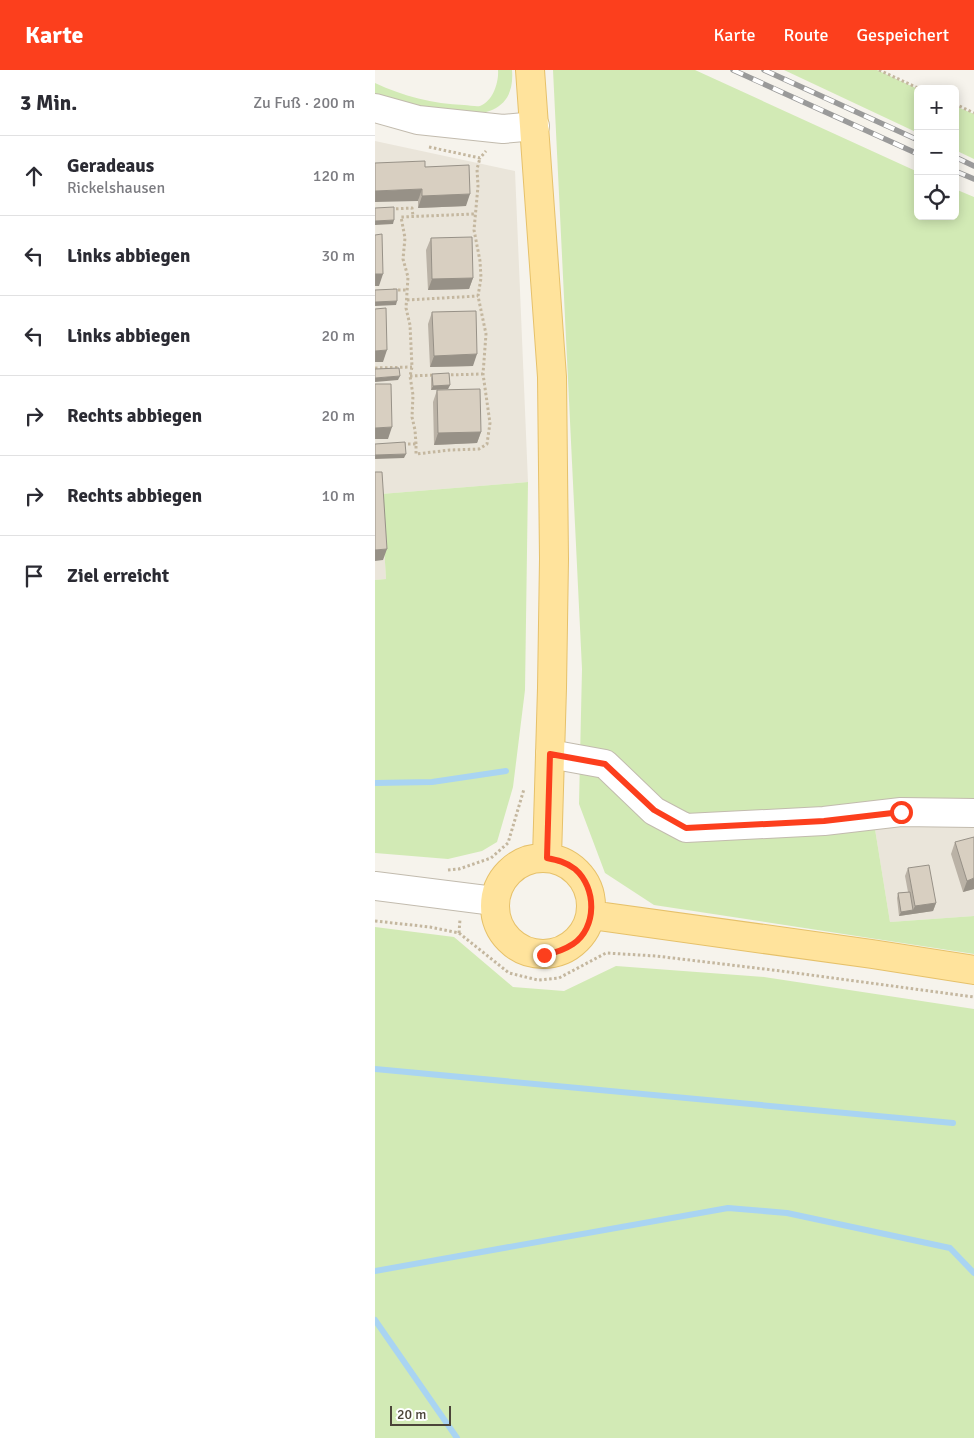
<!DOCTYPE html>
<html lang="de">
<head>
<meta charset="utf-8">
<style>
  body { margin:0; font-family:Signika,sans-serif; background:#f7f7f7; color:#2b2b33 }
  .controls { position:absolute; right:15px; top:15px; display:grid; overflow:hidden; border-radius:8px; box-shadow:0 2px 12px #0003 }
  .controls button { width:45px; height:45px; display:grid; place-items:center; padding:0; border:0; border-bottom:1px solid #e1e1e2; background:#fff; color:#2b2b33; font:25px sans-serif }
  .scale { position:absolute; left:15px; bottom:12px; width:61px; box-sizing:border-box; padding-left:5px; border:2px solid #4b4439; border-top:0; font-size:14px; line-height:18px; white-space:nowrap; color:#4b4439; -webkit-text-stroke:4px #fff; paint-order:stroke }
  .stop { position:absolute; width:15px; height:15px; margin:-11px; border:4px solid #fc3f1d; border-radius:50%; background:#fff }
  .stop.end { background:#fc3f1d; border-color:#fff; box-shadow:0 1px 5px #0008 }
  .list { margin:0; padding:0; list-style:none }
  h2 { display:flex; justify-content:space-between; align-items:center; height:65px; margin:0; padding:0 20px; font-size:21px }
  h2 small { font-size:16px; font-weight:400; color:#7c7c81 }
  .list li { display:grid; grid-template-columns:32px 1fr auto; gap:15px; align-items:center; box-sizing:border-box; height:80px; padding:0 20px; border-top:1px solid #e1e1e2 }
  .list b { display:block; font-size:19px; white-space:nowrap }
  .list p { margin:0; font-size:16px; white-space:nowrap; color:#7c7c81 }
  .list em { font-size:16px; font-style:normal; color:#7c7c81 }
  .icon { flex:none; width:28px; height:28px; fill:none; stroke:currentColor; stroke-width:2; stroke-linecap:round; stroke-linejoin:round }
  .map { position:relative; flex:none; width:599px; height:1368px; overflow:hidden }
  header { display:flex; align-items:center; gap:30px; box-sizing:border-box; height:70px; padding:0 25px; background:#fc3f1d; color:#fff }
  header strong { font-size:24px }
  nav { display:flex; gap:28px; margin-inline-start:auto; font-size:18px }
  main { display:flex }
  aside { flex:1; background:#fff }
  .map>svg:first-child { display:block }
  .residential { fill:#eae5da }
  .green { fill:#d2eab5 }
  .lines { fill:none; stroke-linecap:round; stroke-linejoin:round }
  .stream { stroke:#a9d4f2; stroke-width:6 }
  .minor-casing { stroke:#c2bbae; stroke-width:30 }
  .major-casing { stroke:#e6c16a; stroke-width:30 }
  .path { stroke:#c4b79f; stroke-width:3; stroke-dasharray:2.5 2.5; stroke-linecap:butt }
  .minor { stroke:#fff; stroke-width:28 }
  .major { stroke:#ffe39c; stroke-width:28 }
  .rail-casing { stroke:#9a9a9a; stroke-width:5.5 }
  .rail { stroke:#fff; stroke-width:4; stroke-dasharray:11; stroke-linecap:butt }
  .wall { fill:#bab2a6 }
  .shaded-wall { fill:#979187 }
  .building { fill:#d8cfc1; stroke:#979187 }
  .route { stroke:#fc3f1d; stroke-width:6 }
</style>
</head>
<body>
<header>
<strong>Karte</strong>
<nav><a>Karte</a><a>Route</a><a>Gespeichert</a></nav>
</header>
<main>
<aside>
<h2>3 Min.<small>Zu Fuß · 200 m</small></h2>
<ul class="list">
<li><svg class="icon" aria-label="ahead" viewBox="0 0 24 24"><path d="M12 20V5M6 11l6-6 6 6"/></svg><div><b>Geradeaus</b><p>Rickelshausen</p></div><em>120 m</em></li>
<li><svg class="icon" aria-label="left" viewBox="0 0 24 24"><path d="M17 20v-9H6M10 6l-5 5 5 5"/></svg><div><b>Links abbiegen</b></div><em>30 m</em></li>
<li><svg class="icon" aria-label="left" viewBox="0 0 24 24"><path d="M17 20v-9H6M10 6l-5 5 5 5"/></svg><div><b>Links abbiegen</b></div><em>20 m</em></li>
<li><svg class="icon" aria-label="right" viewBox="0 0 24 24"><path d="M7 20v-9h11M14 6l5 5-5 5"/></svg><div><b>Rechts abbiegen</b></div><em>20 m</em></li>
<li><svg class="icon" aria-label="right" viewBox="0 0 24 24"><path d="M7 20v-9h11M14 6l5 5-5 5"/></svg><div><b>Rechts abbiegen</b></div><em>10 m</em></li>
<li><svg class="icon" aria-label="arrive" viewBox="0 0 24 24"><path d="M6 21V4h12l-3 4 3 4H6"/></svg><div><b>Ziel erreicht</b></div></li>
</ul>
</aside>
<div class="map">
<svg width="599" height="1368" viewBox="0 0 599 1368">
  <rect width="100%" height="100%" fill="#f6f3ec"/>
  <path class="residential" d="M0,71l140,30 13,311 -147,12 5,85 -11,1z
    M566,749l33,3v94l-84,6 -15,-93z"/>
  <path class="green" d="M123,0h14c6,73 -98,36 -137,28v-15c28,13 58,21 89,22 5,0 12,2 16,1 13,-5 19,-24 18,-36z
    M178,0h142l223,102v44h37v-27l19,8v625l-33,-3 -66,10 15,93 84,-6v38l-320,-49 -49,-32 -26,-69 3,-135z
    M409,0h93l41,19v44z
    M580,36l19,8v45l-19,-9z
    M153,412l-3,208 -12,97 -16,55 -15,9 -34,8 -73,-6v-273l11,-1 -5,-85z
    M0,857l79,10 59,50 51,4 52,-25 148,11 210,32v429h-599z"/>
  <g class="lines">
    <path class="stream" d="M0,713l57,-1 74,-11
      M0,999l578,54
      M0,1201l353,-63 59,5 163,35 24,25
      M0,1250l82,118"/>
    <defs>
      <path id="minor" d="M0,38l43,12 85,9 32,-3
        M175,684l55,10 49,47 32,17 138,-7 77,-9 73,1
        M0,816l119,15"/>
      <path id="major" d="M155,0l22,307 2,182 -2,129 -5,169
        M120 836a48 48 0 1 1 96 0a48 48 0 1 1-96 0Z
        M216,845l281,39 102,16"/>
    </defs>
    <use href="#minor" class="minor-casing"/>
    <use href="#major" class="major-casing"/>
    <path class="path" d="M504,0l41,19
      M580,34l19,9
      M54,77l51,11 6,-7
      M16,139l21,-1 1,8
      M18,220h15
      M32,230l71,-4
      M0,298l37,-1
      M71,305l37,-1
      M35,306l25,-1
      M28,374h13v10l34,-4 29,-1 8,-5 3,-21 -7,-49 3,-40 -8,-38 3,-18 -1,-17 -6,-31 4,-44 -1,-17 3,-11
      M41,374l-1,-14 -3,-13 1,-22 -3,-19 2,-9 -2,-42 -4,-17 2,-31 -5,-18 2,-21 -4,-21 73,-3
      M73,800l11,-1 32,-11 17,-15 16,-54
      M0,851l55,6 29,6 50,40 29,7 21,-2 47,-25 50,3 125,15 193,26
      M84,863l1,-14"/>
    <use href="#minor" class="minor"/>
    <use href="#major" class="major"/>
    <defs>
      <path id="rail" d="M358,0l185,84
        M389,0l154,70
        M580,87l19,9
        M580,101l19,8"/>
    </defs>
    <use href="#rail" class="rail-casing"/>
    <use href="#rail" class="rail"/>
  </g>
  <path class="wall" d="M50,97l41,39 -48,2v-7z
    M56,168l42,40 -4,11 -41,1 -2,-40z
    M57,242l41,54 -43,1 -2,-43z
    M57,304l18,11 -2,4 -17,1v-12z
    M62,320l44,42 -4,11 -43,2 -1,-43z
    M580,772l19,47 -11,3 -12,-38z
    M533,798l28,35 -3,8 -34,5 -2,-18 1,-5 10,-1 -3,-16z"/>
  <path class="shaded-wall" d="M47,119l-4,12 -43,1v-11z
    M95,124l-4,12 -48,2 4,-12z
    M19,150l-1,4 -18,1v-4z
    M0,204h8l-4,12h-4z
    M98,208l-4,11 -41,1 4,-11z
    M22,231l-1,4 -21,1v-4z
    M12,280l-4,12h-8v-11z
    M102,284l-4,12 -43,1 4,-11z
    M25,306l-2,4 -23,2v-4z
    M75,315l-2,4 -17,1 2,-4z
    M17,357l-4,12h-13v-11z
    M106,362l-4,11 -43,2 4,-12z
    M31,384l-2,4 -29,1v-4z
    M12,479l-4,11 -8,1v-11z
    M599,808v11l-11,3 4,-11z
    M561,833l-3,8 -34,5 2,-4 12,-2 2,-4z"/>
  <path class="building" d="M50,91v6l44,-2 1,29 -48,2v-7l-47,2v-28z
    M19,137v13l-19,1v-13z
    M7,164l1,40h-8v-39z
    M97,167l1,41 -41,1 -1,-41z
    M22,219v12l-22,1v-12z
    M11,238l1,42 -12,1v-42z
    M101,241l1,43 -43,2 -2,-44z
    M24,298l1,8 -25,2v-9z
    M74,303l1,12 -17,1 -1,-12z
    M0,314h16l1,43 -17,1z
    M105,319l1,43 -43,1 -1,-43z
    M30,372l1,12 -31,1v-11z
    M0,402h7l5,77 -12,1z
    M599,767v41l-7,3 -12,-39z
    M554,795l7,38 -21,3 -7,-38z
    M535,822l3,18 -12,2 -3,-19z"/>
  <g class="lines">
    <path class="route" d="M169,885c11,-2 20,-5 29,-11 24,-16 24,-56 2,-75 -9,-7 -18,-9 -28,-11l3,-104 55,10 49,46 32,18 138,-7 77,-9"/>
  </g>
</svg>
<div class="controls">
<button>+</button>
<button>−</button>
<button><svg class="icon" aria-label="locate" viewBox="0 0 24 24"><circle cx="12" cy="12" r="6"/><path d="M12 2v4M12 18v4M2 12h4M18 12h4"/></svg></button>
</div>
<div class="scale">20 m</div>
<div class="stop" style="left:526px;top:742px"></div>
<div class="stop end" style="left:169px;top:885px"></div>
</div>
</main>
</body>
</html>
